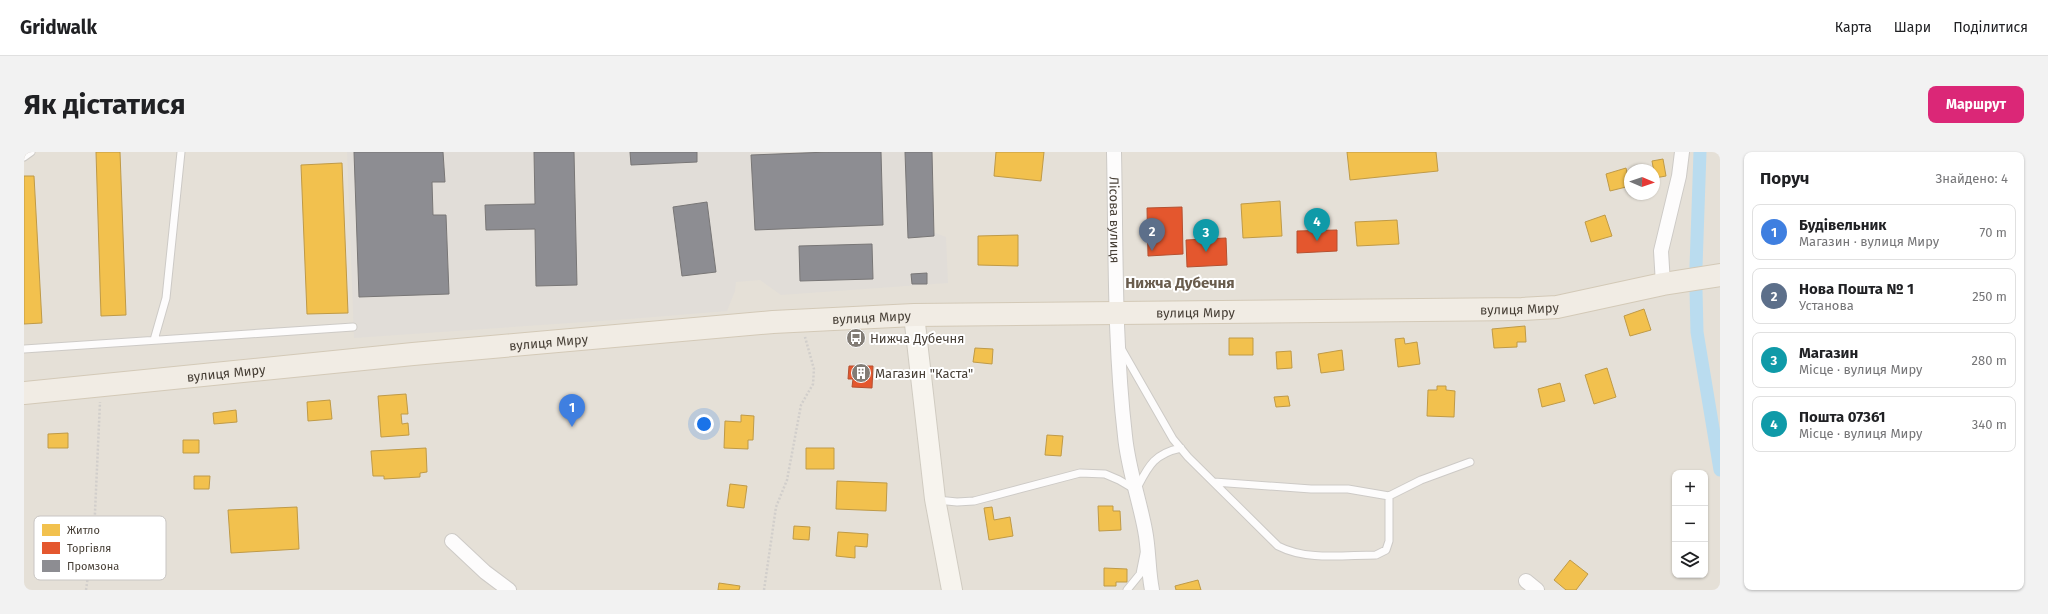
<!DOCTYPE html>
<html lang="uk">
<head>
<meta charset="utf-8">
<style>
  body { margin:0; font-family:"Fira Sans",sans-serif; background:#f2f2f2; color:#202124 }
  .controls { position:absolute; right:12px; bottom:12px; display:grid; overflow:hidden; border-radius:8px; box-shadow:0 1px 3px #0004 }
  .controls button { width:36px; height:36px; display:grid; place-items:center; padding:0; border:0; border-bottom:1px solid #e0e0e0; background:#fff; color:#202124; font:20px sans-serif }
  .compass { position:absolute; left:1600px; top:12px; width:36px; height:36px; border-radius:50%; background:#fff; box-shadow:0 1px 3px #0004; rotate:92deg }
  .you { position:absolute; left:680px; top:272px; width:14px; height:14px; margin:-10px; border:3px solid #fff; border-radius:50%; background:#1a73e8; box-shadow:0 0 0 6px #1a73e833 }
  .badge { display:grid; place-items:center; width:26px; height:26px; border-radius:50%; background:#db2777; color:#fff; font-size:13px; font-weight:700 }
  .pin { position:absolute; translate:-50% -33px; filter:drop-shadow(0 1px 2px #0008) }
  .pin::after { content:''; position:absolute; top:21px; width:14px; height:12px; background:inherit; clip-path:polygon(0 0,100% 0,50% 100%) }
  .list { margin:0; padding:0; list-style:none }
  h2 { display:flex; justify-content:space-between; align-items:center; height:52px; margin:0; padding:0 16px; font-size:17px }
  h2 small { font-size:13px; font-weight:400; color:#757577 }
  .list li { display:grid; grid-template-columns:26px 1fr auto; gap:12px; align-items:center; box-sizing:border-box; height:56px; margin:0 8px 8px; padding:0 8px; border:1px solid #e0e0e0; border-radius:8px }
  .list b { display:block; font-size:15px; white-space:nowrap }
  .list p { margin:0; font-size:13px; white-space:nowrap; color:#757577 }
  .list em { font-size:13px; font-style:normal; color:#757577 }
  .icon { flex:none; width:22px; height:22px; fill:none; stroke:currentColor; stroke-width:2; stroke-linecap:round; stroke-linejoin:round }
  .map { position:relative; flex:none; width:1696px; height:438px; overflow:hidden; border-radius:8px }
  header { display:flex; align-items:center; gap:24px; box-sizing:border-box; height:56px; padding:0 20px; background:#fff; border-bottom:1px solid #e0e0e0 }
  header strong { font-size:19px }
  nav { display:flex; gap:22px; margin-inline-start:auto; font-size:14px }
  .intro { display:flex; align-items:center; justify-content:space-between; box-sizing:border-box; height:96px; padding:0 24px }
  h1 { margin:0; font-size:28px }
  .button { padding:10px 18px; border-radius:8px; background:#db2777; color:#fff; font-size:14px; font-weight:700 }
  main { display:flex; gap:24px; padding:0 24px }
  aside { flex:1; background:#fff; border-radius:8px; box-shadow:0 1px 3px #0004 }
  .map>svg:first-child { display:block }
  .residential { fill:#e5e0d7; fill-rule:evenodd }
  .industrial { fill:#e1ddd8 }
  .homes { fill:#f2c14e; stroke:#bf9a47 }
  .shops { fill:#e4572e; stroke:#b55030 }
  .industry { fill:#8d8d92; stroke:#787676 }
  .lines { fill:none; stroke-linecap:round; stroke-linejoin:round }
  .canal { stroke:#badcef; stroke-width:13 }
  .lane-casing { stroke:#cdcac6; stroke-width:9 }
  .street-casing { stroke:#cdcac6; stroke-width:16 }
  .secondary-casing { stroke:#d0cbc1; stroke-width:22 }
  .primary-casing { stroke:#d3c9b7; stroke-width:24 }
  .path { stroke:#d1cecb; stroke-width:2.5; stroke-dasharray:2 2; stroke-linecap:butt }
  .lane { stroke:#fdfcfc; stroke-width:7 }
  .street { stroke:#fdfcfc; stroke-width:14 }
  .secondary { stroke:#f7f4ee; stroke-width:20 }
  .primary { stroke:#f1ece4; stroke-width:22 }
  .labels { text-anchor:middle; stroke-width:4; stroke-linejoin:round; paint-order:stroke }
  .street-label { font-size:13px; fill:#473f36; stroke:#fff }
  .poi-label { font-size:13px; fill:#473f36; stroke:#fff; text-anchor:start }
  .quarter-label { font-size:15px; font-weight:bold; fill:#695c4d; stroke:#fff }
  .key { fill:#fff; stroke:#c8c5c3; stroke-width:1 }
  .key-label { font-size:11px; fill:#473f36 }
</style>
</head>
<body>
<header>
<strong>Gridwalk</strong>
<nav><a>Карта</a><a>Шари</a><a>Поділитися</a></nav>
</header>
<div class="intro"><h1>Як дістатися</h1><a class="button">Маршрут</a></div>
<main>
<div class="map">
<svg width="1696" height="438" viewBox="0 0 1696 438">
  <rect width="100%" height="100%" fill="#f1eeea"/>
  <path class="residential" d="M0,0h1696v438h-1696zM1606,18h24v24h-24zM1651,321h30v102h-30z"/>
  <path class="industrial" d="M323,0h585l1,80 13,5 2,46 -167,12 -21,-15 -24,2 -1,9 -8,20 -98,8 -275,19z"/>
  <path class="homes" d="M72,0h24l6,163 -25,1z
    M972,0h48l-3,29 -47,-5z
    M1323,0h89l2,19 -88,9z
    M1639,7l3,17 -11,2 -3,-17z
    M318,11l6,150 -41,1 -6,-149z
    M1602,16l4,18 -20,5 -4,-17z
    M0,24h10l8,147 -18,1z
    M1256,49l2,35 -39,2 -2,-34z
    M1581,63l7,21 -21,6 -6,-20z
    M1373,68l2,24 -42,2 -2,-24z
    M994,83v31l-40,-1v-29z
    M1620,157l7,21 -21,6 -6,-20z
    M1501,174l1,16h-9v5l-23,1 -2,-19z
    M1205,186h24v17h-24z
    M1380,186l1,6 12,-2 3,22 -22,3 -3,-28z
    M951,196l18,1 -1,15 -19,-2z
    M1318,198l2,20 -23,3 -3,-19z
    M1267,199l1,17 -15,1 -1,-17z
    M1583,216l9,29 -22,7 -9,-29z
    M1536,231l5,18 -23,6 -4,-18z
    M1413,234h9v4l9,1 -1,26 -27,-1 1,-26h9z
    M382,242l2,20h-7l1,10 6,-1 1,12 -28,2 -3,-41z
    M1264,244l2,10 -14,1 -2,-10z
    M306,248l2,19 -24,2 -1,-19z
    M212,258l1,12 -23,2 -1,-11z
    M717,263l13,1 -1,24h-5v9l-24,-1 1,-27 16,1z
    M44,281v15h-20v-14z
    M1023,283l16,1 -2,20 -16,-1z
    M159,288h16v13h-16z
    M402,296l1,24 -7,1v4l-36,2v-3h-11l-2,-25z
    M782,296h28v21h-28z
    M170,324h16l-1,13h-15z
    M813,329l50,2 -1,28 -50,-2z
    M706,332l17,2 -3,22 -17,-2z
    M1074,354h15v5h7l1,19 -22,1z
    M273,355l2,42 -68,4 -3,-43z
    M968,355l2,13 16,-3 3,19 -24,4 -5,-32z
    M770,374l16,1 -1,13 -16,-1z
    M814,380l30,2 -1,13 -12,-1v12l-19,-2z
    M1546,408l18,14 -12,16h-10l-12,-10z
    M1080,416l23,1v13h-11v4h-12z
    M1174,428l3,10h-25l-1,-4z
    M695,431l21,3 -1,4h-21z"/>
  <path class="shops" d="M1158,55l1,47 -35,2 -1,-48z
    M1313,78v21l-40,2v-22z
    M1202,86l1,27 -40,2 -1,-27z
    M825,214h24l-1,22 -20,-1 1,-8h-5z"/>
  <path class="industry" d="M330,0h89l2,30h-13l1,33h13l3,79 -90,3z
    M510,0h40l3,133 -41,1 -1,-57 -49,1 -1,-25 50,-1z
    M606,0h67v10l-66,3z
    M805,0h52l2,73 -128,5 -4,-75z
    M881,0h27l2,84 -26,2z
    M683,50l9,70 -34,4 -9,-69z
    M848,92l1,35 -73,2 -1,-35z
    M903,121v11h-15l-1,-10z"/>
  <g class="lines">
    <path class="canal" d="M1672,115l4,-115
      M1672,138l1,42 23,138"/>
    <defs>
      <path id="lane" d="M0,5l7,-5
        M130,188l12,-42 15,-146
        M0,197l329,-22
        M1098,198l51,89 15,18 90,89c29,15 66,9 98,9l10,-5 3,-9v-45l32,-16 49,-18
        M1190,330l97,7h37l41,7
        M913,348l20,2 17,-1 106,-28 25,1 14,6 17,10c12,-23 17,-36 45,-42
        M1103,438l13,-16 4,-20"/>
      <g id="street">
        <path id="s1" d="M1090,0c2,94 0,190 11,284 3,32 14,62 20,94 4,20 3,40 7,60"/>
        <path d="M1639,132l-2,-33 18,-75 3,-24"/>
        <path d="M428,389l33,31 24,18"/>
        <path d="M1502,429l11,9"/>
      </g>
      <path id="secondary" d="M890,163l21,184 17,91"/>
      <g id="primary">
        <path id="s2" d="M0,241l389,-39 360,-32 141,-7 608,-6 35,-2 106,-23 57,-9"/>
      </g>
    </defs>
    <use href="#lane" class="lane-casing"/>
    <use href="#street" class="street-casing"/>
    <use href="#secondary" class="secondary-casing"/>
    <use href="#primary" class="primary-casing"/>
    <path class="path" d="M62,438l8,-56 6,-132
      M740,438l12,-83 11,-27 14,-75 12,-21 1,-15 -9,-32"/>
    <use href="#lane" class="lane"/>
    <use href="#street" class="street"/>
    <use href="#secondary" class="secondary"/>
    <use href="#primary" class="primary"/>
  </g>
  <defs>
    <symbol id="bus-disc" viewBox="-11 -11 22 22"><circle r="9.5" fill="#827c75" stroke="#fff"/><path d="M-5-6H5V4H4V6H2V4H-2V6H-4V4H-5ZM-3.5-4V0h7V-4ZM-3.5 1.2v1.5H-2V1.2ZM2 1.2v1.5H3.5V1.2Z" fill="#fff"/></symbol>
    <symbol id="building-disc" viewBox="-11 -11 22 22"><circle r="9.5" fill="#827c75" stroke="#fff"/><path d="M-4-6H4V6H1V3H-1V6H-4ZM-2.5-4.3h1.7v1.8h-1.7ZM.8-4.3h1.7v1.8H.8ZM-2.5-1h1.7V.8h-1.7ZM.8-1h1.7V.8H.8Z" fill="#fff"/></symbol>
  </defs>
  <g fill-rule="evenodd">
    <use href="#bus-disc" x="821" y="175" width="22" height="22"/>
    <use href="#building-disc" x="826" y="210" width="22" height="22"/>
  </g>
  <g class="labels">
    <g class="street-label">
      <text dy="5" stroke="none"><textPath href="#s1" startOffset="68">Лісова вулиця</textPath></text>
      <text dy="5" stroke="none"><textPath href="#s2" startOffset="1499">вулиця Миру</textPath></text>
      <text dy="5" stroke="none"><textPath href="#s2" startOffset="1175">вулиця Миру</textPath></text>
      <text dy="5" stroke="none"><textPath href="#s2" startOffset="851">вулиця Миру</textPath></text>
      <text dy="5" stroke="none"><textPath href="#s2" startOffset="527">вулиця Миру</textPath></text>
      <text dy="5" stroke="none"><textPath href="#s2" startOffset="203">вулиця Миру</textPath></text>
    </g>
    <g class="poi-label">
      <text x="846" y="191">Нижча Дубечня</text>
      <text x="851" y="226">Магазин "Каста"</text>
    </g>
    <g class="quarter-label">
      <text x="1156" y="136">Нижча Дубечня</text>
    </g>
  </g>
  <rect x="10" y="364" width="132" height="64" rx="6" class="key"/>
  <rect x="18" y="372" width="18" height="12" fill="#f2c14e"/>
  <rect x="18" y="390" width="18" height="12" fill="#e4572e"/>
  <rect x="18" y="408" width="18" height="12" fill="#8d8d92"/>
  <g class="key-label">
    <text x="43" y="382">Житло</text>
    <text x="43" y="400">Торгівля</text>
    <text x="43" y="418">Промзона</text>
  </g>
</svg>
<div class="controls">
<button>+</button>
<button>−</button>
<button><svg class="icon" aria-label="layers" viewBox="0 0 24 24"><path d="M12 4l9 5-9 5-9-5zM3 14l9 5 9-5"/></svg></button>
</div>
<svg class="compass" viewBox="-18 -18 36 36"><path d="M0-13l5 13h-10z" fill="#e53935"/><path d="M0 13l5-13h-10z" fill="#757577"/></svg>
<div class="you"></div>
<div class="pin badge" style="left:548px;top:275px;background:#3f7fe0">1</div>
<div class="pin badge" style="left:1128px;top:99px;background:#5c6f8a">2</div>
<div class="pin badge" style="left:1182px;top:100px;background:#0f9aa8">3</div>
<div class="pin badge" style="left:1293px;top:89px;background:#0f9aa8">4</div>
</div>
<aside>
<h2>Поруч<small>Знайдено: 4</small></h2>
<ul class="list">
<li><span class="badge" style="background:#3f7fe0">1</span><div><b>Будівельник</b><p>Магазин · вулиця Миру</p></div><em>70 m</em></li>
<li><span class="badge" style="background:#5c6f8a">2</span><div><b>Нова Пошта № 1</b><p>Установа</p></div><em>250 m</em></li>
<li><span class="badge" style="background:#0f9aa8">3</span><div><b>Магазин</b><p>Місце · вулиця Миру</p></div><em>280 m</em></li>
<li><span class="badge" style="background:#0f9aa8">4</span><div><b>Пошта 07361</b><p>Місце · вулиця Миру</p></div><em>340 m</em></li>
</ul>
</aside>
</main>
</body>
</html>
